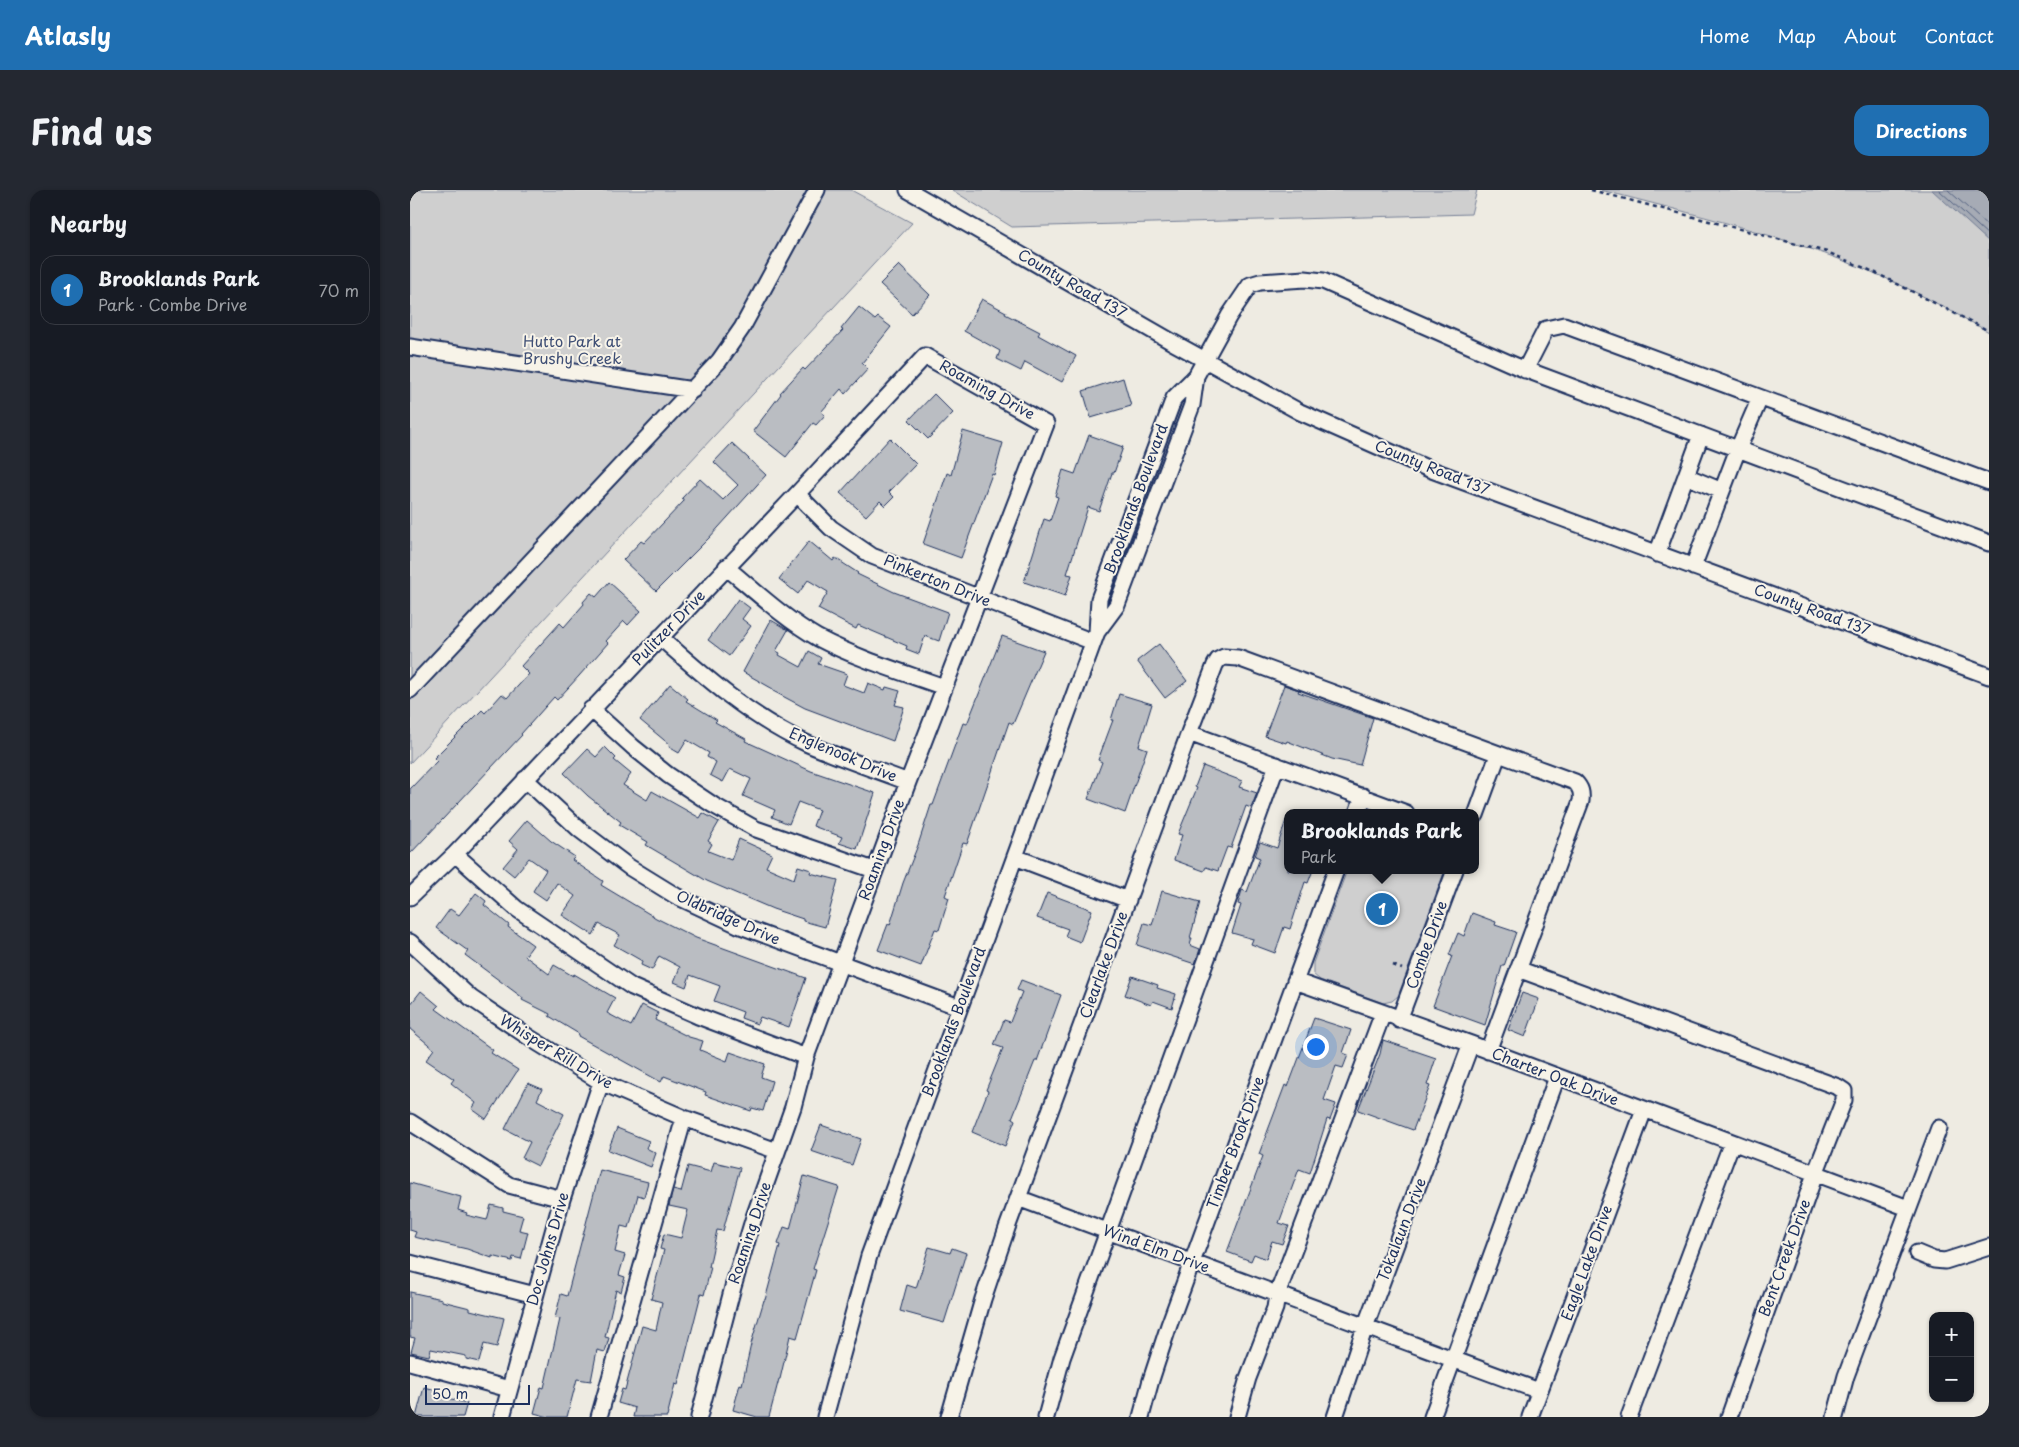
<!DOCTYPE html>
<html lang="en">
<head>
<meta charset="utf-8">
<style>
  body { margin:0; font-family:"Playpen Sans",sans-serif; background:#242831; color:#f1f3f6 }
  .controls { position:absolute; right:15px; bottom:15px; display:grid; overflow:hidden; border-radius:10px; box-shadow:0 1px 4px #0004 }
  .controls button { width:45px; height:45px; display:grid; place-items:center; padding:0; border:0; border-bottom:1px solid #363941; background:#171b24; color:#f1f3f6; font:25px sans-serif }
  .scale { position:absolute; left:15px; bottom:12px; width:105px; box-sizing:border-box; padding-left:5px; border:2px solid #1b2f5e; border-top:0; font-size:14px; line-height:18px; white-space:nowrap; color:#1b2f5e; -webkit-text-stroke:4px #f7f3e8; paint-order:stroke }
  .you { position:absolute; left:905px; top:856px; width:18px; height:18px; margin:-12px; border:4px solid #fff; border-radius:50%; background:#1a73e8; box-shadow:0 0 0 8px #1a73e833 }
  .badge { display:grid; place-items:center; width:32px; height:32px; border-radius:50%; background:#1f6fb2; color:#fff; font-size:16px; font-weight:700 }
  .pin { position:absolute; translate:-50% -50%; border:2px solid #fff; box-shadow:0 1px 5px #0006 }
  .popup { position:absolute; left:874px; top:619px; width:195px; height:65px; box-sizing:border-box; display:grid; place-content:center; border-radius:10px; background:#171b24; filter:drop-shadow(0 1px 4px #0005); font-size:16px; white-space:nowrap; color:#9ea1a6 }
  .popup b { font-size:19px; color:#f1f3f6 }
  .popup::after { content:''; position:absolute; left:50%; top:100%; margin-left:-10px; border:10px solid transparent; border-top-color:#171b24 }
  .list { margin:0; padding:0; list-style:none }
  h2 { display:flex; justify-content:space-between; align-items:center; height:65px; margin:0; padding:0 20px; font-size:21px }
  h2 small { font-size:16px; font-weight:400; color:#9ea1a6 }
  .list li { display:grid; grid-template-columns:32px 1fr auto; gap:15px; align-items:center; box-sizing:border-box; height:70px; margin:0 10px 10px; padding:0 10px; border:1px solid #363941; border-radius:15px }
  .list b { display:block; font-size:19px; white-space:nowrap }
  .list p { margin:0; font-size:16px; white-space:nowrap; color:#9ea1a6 }
  .list em { font-size:16px; font-style:normal; color:#9ea1a6 }
  .map { position:relative; flex:none; width:1579px; height:1227px; overflow:hidden; border-radius:15px }
  header { display:flex; align-items:center; gap:30px; box-sizing:border-box; height:70px; padding:0 25px; background:#1f6fb2; color:#fff }
  header strong { font-size:24px }
  nav { display:flex; gap:28px; margin-inline-start:auto; font-size:18px }
  .intro { display:flex; align-items:center; justify-content:space-between; box-sizing:border-box; height:120px; padding:0 30px }
  h1 { margin:0; font-size:35px }
  .button { padding:12px 22px; border-radius:15px; background:#1f6fb2; color:#fff; font-size:18px; font-weight:700 }
  main { display:flex; gap:30px; padding:0 30px }
  aside { flex:1; background:#171b24; border-radius:15px; box-shadow:0 1px 4px #0004 }
  .map>svg:first-child { display:block }
  .green { fill:#cfcfcf; stroke:#757f96 }
  .water { fill:#a6abb5; stroke:#6e7992 }
  .lines { fill:none; stroke-linecap:round; stroke-linejoin:round }
  .shore { stroke:#536181; stroke-width:1 }
  .building { fill:#babdc2; stroke:#1b2f5e }
  .minor-casing { stroke:#1b2f5e; stroke-width:19 }
  .path { stroke:#1b2f5e; stroke-width:2.5; stroke-dasharray:4 4; stroke-linecap:butt }
  .minor { stroke:#f7f3e8; stroke-width:15 }
  .labels { text-anchor:middle; stroke-width:4; stroke-linejoin:round; paint-order:stroke }
  .street-label { font-size:15px; fill:#1b2f5e; stroke:#f7f3e8 }
  .park-label { font-size:15px; fill:#3f4f75; stroke:#f7f3e8 }
</style>
</head>
<body>
<header>
<strong>Atlasly</strong>
<nav><a>Home</a><a>Map</a><a>About</a><a>Contact</a></nav>
</header>
<div class="intro"><h1>Find us</h1><a class="button">Directions</a></div>
<main>
<aside>
<h2>Nearby<small></small></h2>
<ul class="list">
<li><span class="badge">1</span><div><b>Brooklands Park</b><p>Park · Combe Drive</p></div><em>70 m</em></li>
</ul>
</aside>
<div class="map">
<svg width="1579" height="1227" viewBox="0 0 1579 1227">
  <rect width="100%" height="100%" fill="#eeebe2"/>
  <filter id="ink" filterUnits="userSpaceOnUse"><feTurbulence type="fractalNoise" baseFrequency=".02" numOctaves="2"/><feDisplacementMap in="SourceGraphic" scale="10" xChannelSelector="R" yChannelSelector="G"/><feConvolveMatrix kernelMatrix="1 2 1 2 8 2 1 2 1" color-interpolation-filters="sRGB"/></filter>
  <g filter="url(#ink)">
    <path class="green" d="M0,0h441l61,33 -502,540z
      M542,0h525l-6,24 -459,13z
      M1191,0h388v142c-38,-21 -75,-42 -115,-59 -87,-37 -181,-59 -273,-83z
      M937,680h98l-47,126 -6,5 -9,2 -63,-23 -7,-6v-11z"/>
    <path class="water" d="M1522,0h57v52z"/>
    <g class="lines">
      <path class="shore" d="M1529,0l50,46
        M1538,0l41,37"/>
    </g>
    <path class="building" d="M489,75l31,30 -18,19 -32,-30z
      M572,109l24,13 -1,2 35,18 -2,3 38,21 -14,26 -37,-20 -4,9 -24,-12 3,-8 -36,-20z
      M449,117l16,13 3,-3 13,10 -29,36 6,6 -23,25 -4,-5 -20,23 4,3 -9,10 -3,-2 -27,34 -33,-26 28,-37 -1,-1 23,-25 2,2 38,-40 -2,-1z
      M713,188l8,28 -40,12 -8,-27z
      M524,204l19,19 -25,26 -19,-19z
      M553,241l40,12 -9,32 -2,-1 -31,84 -38,-14 24,-71 4,2z
      M679,245l34,12 -9,26h-2l-13,38 -11,-4 -21,67 5,1 -7,21 -41,-14 20,-63 6,2 8,-24 -3,-1 8,-26 12,4z
      M480,248l26,26 -27,28 5,5 -9,9 -5,-5 -14,15 -26,-23z
      M322,253l34,32 -57,63 -53,53 -33,-31 18,-19 3,2 40,-42 -2,-3 18,-19 23,21 15,-15 -24,-23z
      M399,351l24,20 2,-3 23,15 -1,1 37,18 54,20 -9,29 -14,-5 -6,18 -13,-5 1,-3 -49,-21 -2,4 -38,-20 10,-17 -20,-12 -10,14 -19,-15z
      M199,392l32,29 -13,14 -4,-4 -18,20 2,2 -29,33 -22,24 -3,-3 -33,37 1,1 -112,119v-65l27,-28 -3,-3 48,-48 3,3 17,-19 5,4 22,-24 -8,-8 39,-43 4,4 20,-23 -1,-2 8,-9 5,4z
      M328,409l12,9 -8,11 9,7 -22,30 -21,-16z
      M361,430l17,10 -12,21 4,2 -1,2 22,12 8,-16 12,7 -3,6 29,10 -4,11 21,8 4,-10 17,7 1,-3 14,4 -5,14 9,2 -11,34 -88,-33 -32,-17v-2l-30,-17z
      M592,446l42,15 -31,73 -4,-2 -42,122 -4,-1 -18,53 4,2 -10,32 -4,-1 -14,37 -43,-16 10,-26 2,1 13,-42 15,-38 13,-40h2l30,-82 4,1z
      M749,454l28,37 -22,17 -28,-37z
      M260,494l18,15 -2,2 31,19 -2,2 31,17 -1,2 66,30 64,22 -18,56 -18,-6 3,-6 -29,-11 6,-16 -21,-8 -9,22 -17,-7 3,-7 -32,-14 8,-17 -21,-10 -7,13 -13,-7 6,-13 -9,-5 2,-4 -22,-13 -8,13 -10,-6 1,-2 -30,-25z
      M874,495l15,5 -1,2 75,26 -13,47 -28,-6 -45,-18 -1,2 -21,-7z
      M709,504l33,10 -13,42 8,3 -22,64 -37,-14 14,-37 -4,-2 15,-40h-2z
      M195,557l11,11 -2,2 17,14 -8,11 24,15 5,-9 48,27 3,-5 16,9 -11,19 4,3 -4,7 23,9 8,-21 33,15 -6,13 28,12 4,-13 13,4 -1,3 28,7 -13,47 -22,-6v-2l-30,-10 -66,-28 -61,-36 2,-3 -29,-17 2,-3 -33,-26 -24,-23 23,-24 9,8z
      M793,576l39,15 -3,6 18,6 -6,15 -5,-2 -15,42 -4,-1 -9,24 -12,-4 -2,4 -30,-11 8,-25 -4,-1 19,-46 -2,-1z
      M117,630l24,21 24,16 -3,3 31,21 -2,4 55,33 40,20 110,40 -17,49 -29,-10 -3,7 -16,-6 2,-6 -29,-11 6,-15 -30,-11 -4,12 -12,-5 6,-15 -21,-11 -7,14 -11,-5 1,-4 -28,-16 6,-10 -21,-11 -6,11 -31,-20 13,-19 -18,-13 -11,17 -13,-9 13,-21 -17,-12 -15,18 -11,-9 15,-18 -9,-8z
      M876,630l2,1v49h25l-5,13 -3,-1 -15,47 -6,-2 -9,26 -24,-9 2,-5 -21,-6 9,-28 -3,-1 4,-14 5,2 13,-34 -5,-2 5,-14 17,6z
      M752,701l38,11 -10,36h2l-2,7 10,4 -5,15 -58,-19 7,-22 8,2z
      M66,703l10,8 -2,4 25,20 -1,2 25,18 -8,11 24,18 5,-9 19,11 1,-2 41,24 -8,15 24,13 11,-21 16,8 -3,7 34,17 14,4 -3,9 27,11 3,-9 35,12 -4,13 11,4 -9,30 -11,-3 -1,3 -14,-5 -32,-11 1,-3 -42,-16 -3,6 -83,-46 1,-2 -30,-18 1,-2 -28,-14 1,-2 -58,-43 3,-4 -32,-23 14,-19 9,6z
      M637,703l45,17 -12,32 -15,-6 3,-7 -31,-11z
      M1062,723l24,9 -1,3 21,7 -12,34h-2l-17,59 -52,-19 19,-50 -3,-1 9,-22 6,3z
      M722,786l26,9 -1,3 19,6 -4,14 -19,-7 -2,4 -26,-10z
      M611,790l40,15 -24,66h-2l-23,57 3,2 -10,26 -33,-14 16,-41 -2,-1 17,-42 -9,-3 10,-25 6,2 12,-30 -5,-2z
      M11,801l18,15 -3,3 57,41 -2,3 27,17 -32,49 -14,-10 4,-6 -25,-20 3,-4 -28,-19 8,-11 -24,-20v-24z
      M1112,803l17,6 -14,38 -17,-7z
      M904,828l37,12 -8,23 5,2 -5,13 -7,-2 -12,34 12,4 -6,16 -3,-1 -17,54 -11,-4 -9,24 -11,30 10,3 -7,18 -10,-3 -6,18 -12,-5 -3,7 -24,-9 36,-96 -4,-2 26,-69 3,2z
      M973,850l53,18 -9,27 3,1 -17,44 -55,-20 22,-56z
      M118,893l14,6 -5,11 27,14 -26,52 -16,-8 8,-16 -25,-13z
      M411,935l40,14 -9,26 -41,-14z
      M207,938l32,13 -3,7 10,5 -5,14 -43,-17z
      M304,972l26,6 -17,63 -6,-1 -8,37h2l-7,28 -3,-1 -23,91 -3,-1 -8,33h-34l2,-9 -17,-5 4,-14 3,1 17,-64 14,4 6,-28 -11,-3 13,-49 -4,-1 4,-15 17,4 7,-28 -19,-4 4,-16 8,2 7,-26 23,6z
      M190,980l48,12 -4,15 -6,-2 -9,33 -8,-2 -6,26 10,3 -6,20 6,2 -4,15 -5,-2 -11,47 4,1 -4,14 -8,-2 -6,31 -14,-2 -10,38h-18l-15,-4 7,-26 3,1 16,-69 -5,-1 6,-24 6,2z
      M394,986l35,11 -26,82 3,1 -19,68 -7,-2 -10,43h-1l-10,38h-12l-24,-7 7,-26 2,1 9,-41 13,-44h1l15,-55 -2,-1 6,-17 6,2z
      M0,993l51,14 -3,13 9,3 -1,2 21,5 4,-15 12,3v3l20,5 -4,14 9,2 -7,27 -8,-2 -1,4 -20,-5v2l-25,-9 -53,-12 2,-5 -6,-2z
      M519,1057l21,6 2,-5 14,5 -22,70 -44,-12 7,-26 9,3z
      M0,1102l32,7v2l28,7v2l34,8 -7,29 -13,-3 -5,18 -13,-3v-3l-35,-7 -2,7 -18,-4 4,-14 -5,-1z
      M14,1197l17,4 -1,5 27,7 -4,14h-47z"/>
    <g class="lines">
      <defs>
        <path id="minor" d="M498,0l266,153 126,69 129,57 560,207
          M0,157l283,43
          M1115,180l21,-41 18,-4 425,157
          M1276,286l36,15
          M387,304l34,34 41,28 221,86
          M1247,364l44,-119
          M316,377c30,25 59,52 92,71 40,21 84,34 126,49
          M1283,377l45,-118 22,-51
          M687,442l2,-33 75,-201 22,-22 33,-60 21,-31 10,-3 45,-3 18,2 193,85 473,177
          M250,447c45,40 91,81 148,107 32,14 66,25 100,38
          M0,500l309,-329 23,-33 75,-138
          M181,519l42,38 35,28 45,30 43,24 118,41
          M779,543l26,-68 3,-5 6,-3 14,1 337,124c6,6 7,11 6,19l-93,250
          M115,589l55,51 49,37 47,29 62,29 221,82
          M947,623l6,-17
          M1066,625l22,-60
          M45,664l62,55 115,78 66,29 108,41
          M605,667l113,43
          M0,707l45,-43 342,-360 128,-138 121,68 -138,358 -102,275 -13,50 -39,110 -21,70 -34,130
          M0,752l61,56 59,40 71,44 83,36 93,33
          M1108,779l320,118 6,4v9l-29,74 -86,243
          M885,791l176,63 437,164
          M989,830l56,-150
          M0,932l99,63 53,14
          M608,1008l521,193
          M1507,1063l17,7 11,1 44,-14
          M0,1073l125,32
          M0,1172l99,27
          M92,1227l60,-218 39,-117
          M189,1227l85,-299
          M415,1227l44,-161 228,-624 20,-27 75,-200 4,-29
          M539,1227l34,-118 24,-71 182,-495 217,80
          M636,1227l16,-59 215,-593
          M731,1227l10,-37 18,-55 167,-455
          M827,1227l11,-39 27,-70 2,-13 106,-282
          M925,1227l30,-90 106,-283
          M1022,1227l125,-340
          M1120,1227l114,-307
          M1219,1227l103,-275
          M1425,1227l11,-41 93,-248"/>
      </defs>
      <use href="#minor" class="minor-casing"/>
      <path class="path" d="M1181,0l236,62 47,20 115,59
        M983,775l9,4"/>
      <use href="#minor" class="minor"/>
    </g>
  </g>
  <g class="labels">
    <g class="street-label">
      <text transform="translate(662 94) rotate(30)" y="5">County Road 137</text>
      <text transform="translate(577 200) rotate(29)" y="5">Roaming Drive</text>
      <text transform="translate(1022 278) rotate(22)" y="5">County Road 137</text>
      <text transform="translate(726 309) rotate(-70)" y="5">Brooklands Boulevard</text>
      <text transform="translate(527 391) rotate(22)" y="5">Pinkerton Drive</text>
      <text transform="translate(1402 420) rotate(20)" y="5">County Road 137</text>
      <text transform="translate(259 438) rotate(-46)" y="5">Pulitzer Drive</text>
      <text transform="translate(433 565) rotate(23)" y="5">Englenook Drive</text>
      <text transform="translate(472 660) rotate(-70)" y="5">Roaming Drive</text>
      <text transform="translate(318 728) rotate(24)" y="5">Oldbridge Drive</text>
      <text transform="translate(1017 755) rotate(-70)" y="5">Combe Drive</text>
      <text transform="translate(694 775) rotate(-70)" y="5">Clearlake Drive</text>
      <text transform="translate(544 832) rotate(-70)" y="5">Brooklands Boulevard</text>
      <text transform="translate(146 862) rotate(31)" y="5">Whisper Rill Drive</text>
      <text transform="translate(1145 887) rotate(21)" y="5">Charter Oak Drive</text>
      <text transform="translate(826 953) rotate(-70)" y="5">Timber Brook Drive</text>
      <text transform="translate(992 1040) rotate(-69)" y="5">Tokalaun Drive</text>
      <text transform="translate(340 1043) rotate(-72)" y="5">Roaming Drive</text>
      <text transform="translate(138 1059) rotate(-74)" y="5">Doc Johns Drive</text>
      <text transform="translate(746 1059) rotate(20)" y="5">Wind Elm Drive</text>
      <text transform="translate(1375 1068) rotate(-70)" y="5">Bent Creek Drive</text>
      <text transform="translate(1177 1073) rotate(-70)" y="5">Eagle Lake Drive</text>
    </g>
    <g class="park-label">
      <text x="162" y="157">Hutto Park at<tspan x="162" dy="17">Brushy Creek</tspan></text>
    </g>
  </g>
</svg>
<div class="controls">
<button>+</button>
<button>−</button>
</div>
<div class="scale">50 m</div>
<div class="you"></div>
<div class="pin badge" style="left:972px;top:719px">1</div>
<div class="popup"><b>Brooklands Park</b>Park</div>
</div>
</main>
</body>
</html>
